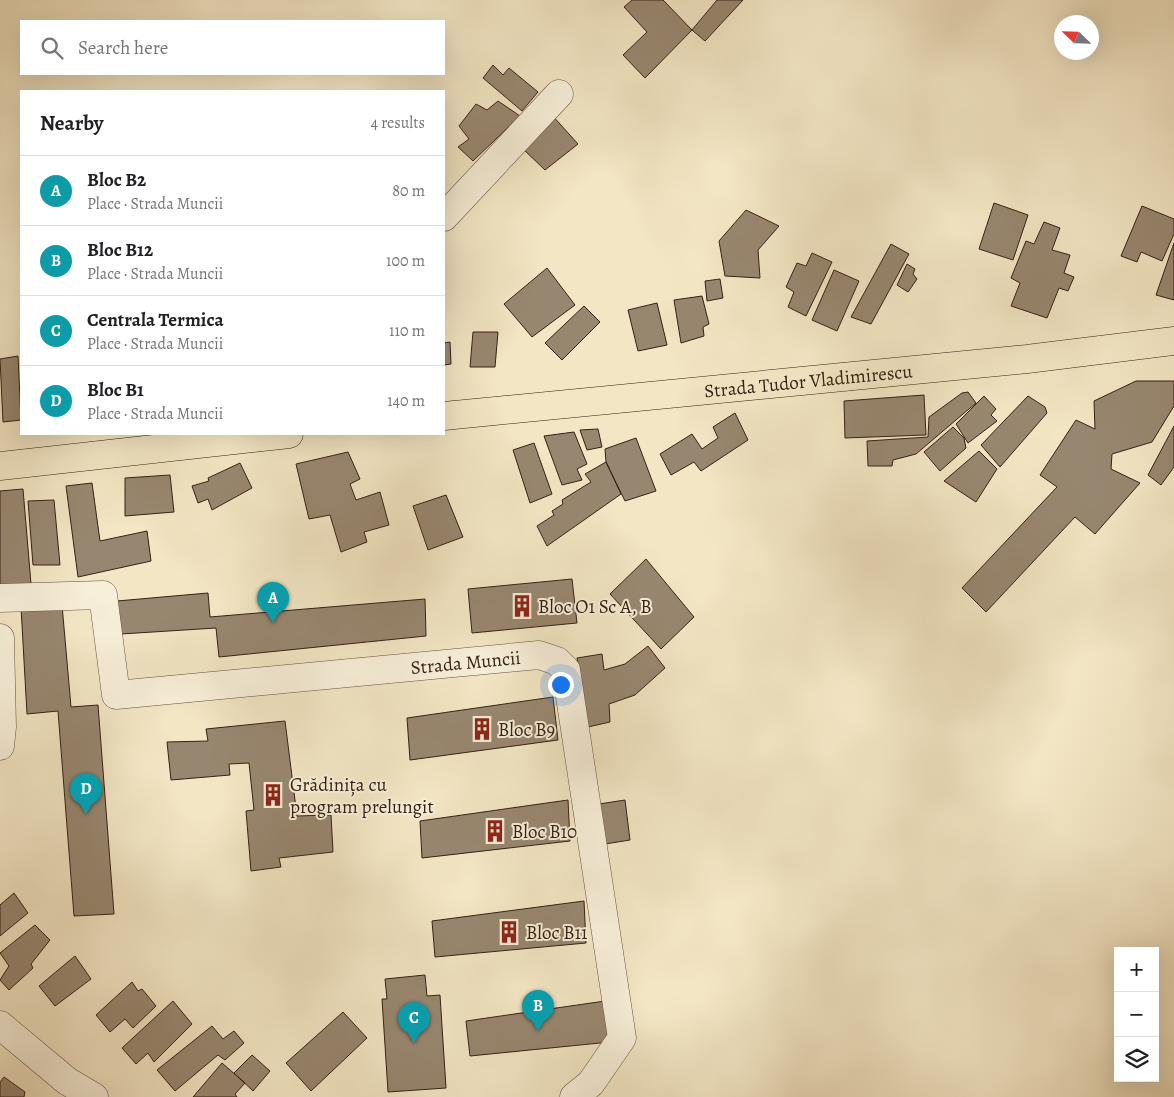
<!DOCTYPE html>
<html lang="en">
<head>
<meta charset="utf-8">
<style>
  body { margin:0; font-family:Alegreya,serif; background:#f2f2f2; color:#202124 }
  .controls { position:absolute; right:15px; bottom:15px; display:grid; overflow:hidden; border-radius:0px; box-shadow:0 5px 20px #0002 }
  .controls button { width:45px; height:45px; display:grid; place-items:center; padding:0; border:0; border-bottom:1px solid #e0e0e0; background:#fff; color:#202124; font:25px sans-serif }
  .compass { position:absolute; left:1054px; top:15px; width:45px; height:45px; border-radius:50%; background:#fff; box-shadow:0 5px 20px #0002; rotate:293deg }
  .you { position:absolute; left:560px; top:684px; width:18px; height:18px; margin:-12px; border:4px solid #fff; border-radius:50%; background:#1a73e8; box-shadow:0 0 0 8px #1a73e833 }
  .badge { display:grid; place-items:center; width:32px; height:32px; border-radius:50%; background:#0f766e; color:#fff; font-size:16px; font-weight:700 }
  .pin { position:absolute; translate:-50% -41px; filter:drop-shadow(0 1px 2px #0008) }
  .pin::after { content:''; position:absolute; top:26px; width:18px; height:15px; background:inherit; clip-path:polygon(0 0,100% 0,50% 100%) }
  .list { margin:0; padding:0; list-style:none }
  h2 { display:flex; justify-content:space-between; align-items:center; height:65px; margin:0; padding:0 20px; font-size:21px }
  h2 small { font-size:16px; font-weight:400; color:#757577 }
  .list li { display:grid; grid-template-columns:32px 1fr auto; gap:15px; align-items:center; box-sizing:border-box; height:70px; padding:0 20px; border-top:1px solid #e0e0e0 }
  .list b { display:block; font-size:19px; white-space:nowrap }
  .list p { margin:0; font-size:16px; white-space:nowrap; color:#757577 }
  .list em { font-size:16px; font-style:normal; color:#757577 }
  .icon { flex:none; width:28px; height:28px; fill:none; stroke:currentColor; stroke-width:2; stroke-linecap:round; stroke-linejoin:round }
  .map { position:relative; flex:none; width:1174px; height:1097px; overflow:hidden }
  .search { position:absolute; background:#fff; box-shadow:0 5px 20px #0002; left:20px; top:20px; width:425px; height:55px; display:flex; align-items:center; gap:12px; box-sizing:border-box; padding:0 18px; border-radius:0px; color:#757577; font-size:19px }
  .panel { position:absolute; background:#fff; box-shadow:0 5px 20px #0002; left:20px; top:90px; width:425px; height:345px; border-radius:0px }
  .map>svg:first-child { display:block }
  .building { fill:#988770; stroke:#362015 }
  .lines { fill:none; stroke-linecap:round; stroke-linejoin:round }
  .minor-casing { stroke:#655241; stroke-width:29 }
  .major-casing { stroke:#362015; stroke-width:29 }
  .minor { stroke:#f7efd9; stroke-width:28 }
  .major { stroke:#f3e6c4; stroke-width:28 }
  .labels { text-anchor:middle; stroke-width:4; stroke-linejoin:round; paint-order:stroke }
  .street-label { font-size:19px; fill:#362015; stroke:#f7efd9 }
  .poi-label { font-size:19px; fill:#362015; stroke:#f7efd9; text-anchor:start }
</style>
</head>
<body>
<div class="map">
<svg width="1174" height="1097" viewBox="0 0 1174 1097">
  <rect width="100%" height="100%" fill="#f3e6c4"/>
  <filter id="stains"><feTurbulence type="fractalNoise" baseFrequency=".004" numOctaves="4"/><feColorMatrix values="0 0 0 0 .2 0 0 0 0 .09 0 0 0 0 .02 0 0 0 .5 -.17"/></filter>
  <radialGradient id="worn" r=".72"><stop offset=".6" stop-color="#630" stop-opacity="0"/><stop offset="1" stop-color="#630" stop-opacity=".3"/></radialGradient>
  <path class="building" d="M632,0h31l29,30 -47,48 -22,-23 24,-23 -23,-25z
    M717,0h26l-38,41 -13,-11z
    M493,65l10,10 6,-7 29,24 -16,19 -39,-33z
    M498,101l22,15 -47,45 -15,-14 11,-8 -10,-13 17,-22 11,6z
    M551,114l27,30 -33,26 -23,-22z
    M994,203l34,12 -15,45 -34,-11z
    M1142,206l32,13v15l-12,27 -21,-9 -4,10 -16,-6z
    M746,210l33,16 -21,24 2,28 -35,-2 -6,-35z
    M1044,222l16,6 -8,22 18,5 -6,18 10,4 -6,14 -9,-3 -12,30 -36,-12 9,-23 -9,-5 15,-37 8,3z
    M1174,243v57l-18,-5z
    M891,244l18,10 -38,70 -20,-7z
    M812,253l20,9 -26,54 -18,-9 6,-15 -8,-5 11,-24 9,3z
    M907,264l8,5 -2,5 4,5 -9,13 -11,-7z
    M547,268l28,37 -43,32 -28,-33z
    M834,270l25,11 -22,50 -25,-11z
    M720,279l3,19 -16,3 -2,-20z
    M702,296l7,28 -6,3 1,9 -23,7 -7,-43z
    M657,303l10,42 -29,6 -10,-41z
    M584,306l16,16 -38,38 -17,-17z
    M473,332h25l-3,35h-25z
    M450,342l1,22 -7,1v-22z
    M18,356l3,64 -18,2 -3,-63z
    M1136,381h38v25l-22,36 -40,12 -1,15 29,14 -45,51 -20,-17 -89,95 -24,-24 95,-101 -17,-12 36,-55 19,9 -1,-28z
    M968,392l8,11 -60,51 -23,6 -1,6h-24l-1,-25 61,-4 1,-20 33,-24z
    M924,395l2,40 -81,3 -1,-37z
    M984,396l12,13 -5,6 6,6 -29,22 -12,-19z
    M1028,396l17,11 2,6 -47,54 -19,-22z
    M735,413l13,27 -47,31 -7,-9 -23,13 -11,-21 32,-20 10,15 16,-11 -5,-11z
    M1174,426v41l-13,18 -13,-10z
    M953,427l11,11 2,10 -26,23 -16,-19z
    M598,429l4,18 -15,3 -7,-20z
    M574,432l13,32 -10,5 5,11 -20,5 -18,-49z
    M636,438l20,53 -31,10 -19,-39 -1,-13z
    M534,443l18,51 -22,9 -17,-53z
    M979,451l18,18 -21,33 -32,-21z
    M348,452l12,27 -10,5 6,16 24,-8 9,33 -25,7 3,10 -26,10 -11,-37 -21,4 -13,-55z
    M606,462l15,32 -74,52 -10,-20 17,-11 -2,-4 11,-7 -1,-4 29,-18 -6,-8z
    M240,463l12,25 -40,22 -4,-11 -10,4 -6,-17 17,-5 -1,-3z
    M170,475l4,37 -49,4v-38z
    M92,483l8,58 47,-10 4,30 -73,16 -12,-91z
    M23,489l8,95 -31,3v-96z
    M446,495l17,42 -35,13 -15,-44z
    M54,500l6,65h-27l-5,-64z
    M646,559l48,58 -33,32 -51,-55z
    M572,579l5,44 -105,10 -4,-44z
    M208,593l2,24 215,-18 1,37 -207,21 -3,-29 -95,6 -4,-33z
    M62,605l9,102 27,-2 16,209 -40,2 -16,-205 -31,3 -6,-107z
    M648,646l17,22 -30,27 -26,9 1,18 -22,5 -11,-69 25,-4 2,16 21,-6z
    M553,697l5,43 -148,20 -3,-42z
    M285,721l12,95 34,-1 2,37 -54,6 2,9 -30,4 -5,-60 8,-1 -5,-47 -20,1 1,11 -59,5 -4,-38 41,-1 -2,-12z
    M568,800l2,41 -148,17 -2,-37z
    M625,800l5,40 -25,4 -6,-40z
    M14,893l14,20 -28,23v-31z
    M584,901l2,42 -151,14 -3,-36z
    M35,925l15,15 -19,24 2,4 -24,22 -9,-10 9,-14 -9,-13z
    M75,956l16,23 -36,27 -16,-20z
    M425,975l2,21 13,-1 6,93 -58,4 -6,-93h5l-2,-20z
    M132,982l6,9 4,-2 14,17 -23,22 -8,-9 -15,13 -14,-17z
    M173,1001l19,23 -38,38 -6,-9 -12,11 -14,-16z
    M605,1001l5,41 -140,14 -4,-35z
    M343,1012l24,26 -56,53 -25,-28z
    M212,1026l11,13 11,-8 10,12 -19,17 -7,-5 -43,36 -18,-21z
    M252,1055l18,16 -17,20 -19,-18z
    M222,1063l23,20 -10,11 2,3h-44z
    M4,1077l21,15 -1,5h-24v-15z"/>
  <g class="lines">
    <defs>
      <g id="minor">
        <path d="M444,217l115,-123"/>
        <path id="s1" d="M0,598l103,-3 13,100 423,-40 18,6 9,9 56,368 -31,45 -17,14"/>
        <path d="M0,638l2,89 -2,19"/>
        <path d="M0,1025l67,56 27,16"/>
      </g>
      <g id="major">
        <path id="s2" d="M444,416l583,-57 147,-18"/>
        <path d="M0,466l289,-32"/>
      </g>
    </defs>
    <use href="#minor" class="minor-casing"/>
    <use href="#major" class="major-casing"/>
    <use href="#minor" class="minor"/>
    <use href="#major" class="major"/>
  </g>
  <defs>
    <symbol id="building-bare" viewBox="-9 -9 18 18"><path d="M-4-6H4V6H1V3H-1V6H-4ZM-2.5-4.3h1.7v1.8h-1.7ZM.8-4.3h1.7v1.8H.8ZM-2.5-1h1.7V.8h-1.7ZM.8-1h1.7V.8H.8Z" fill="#8f2418" stroke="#f7efd9" stroke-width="2.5" paint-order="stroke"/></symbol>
  </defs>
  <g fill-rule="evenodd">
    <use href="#building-bare" x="506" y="590" width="32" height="32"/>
    <use href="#building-bare" x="466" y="713" width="32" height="32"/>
    <use href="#building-bare" x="257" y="779" width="32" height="32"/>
    <use href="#building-bare" x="479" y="815" width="32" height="32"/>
    <use href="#building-bare" x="493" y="916" width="32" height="32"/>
  </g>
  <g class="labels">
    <g class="street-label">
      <text dy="7" stroke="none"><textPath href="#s2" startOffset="366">Strada Tudor Vladimirescu</textPath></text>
      <text dy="7" stroke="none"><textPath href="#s1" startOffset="555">Strada Muncii</textPath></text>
    </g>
    <g class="poi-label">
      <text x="538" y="613">Bloc O1 Sc A, B</text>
      <text x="498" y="736">Bloc B9</text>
      <text x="290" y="791">Grădinița cu<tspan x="290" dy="22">program prelungit</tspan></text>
      <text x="512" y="838">Bloc B10</text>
      <text x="526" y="939">Bloc B11</text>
    </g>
  </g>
  <rect width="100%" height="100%" filter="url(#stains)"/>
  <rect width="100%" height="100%" fill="url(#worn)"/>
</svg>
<div class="controls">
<button>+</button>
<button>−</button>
<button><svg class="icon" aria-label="layers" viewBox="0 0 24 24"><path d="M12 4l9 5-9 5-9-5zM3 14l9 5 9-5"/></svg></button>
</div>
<svg class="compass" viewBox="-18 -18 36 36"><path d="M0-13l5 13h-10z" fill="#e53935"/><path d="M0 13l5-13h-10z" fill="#757577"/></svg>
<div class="you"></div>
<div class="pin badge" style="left:273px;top:623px;background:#0f9aa8">A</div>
<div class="pin badge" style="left:538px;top:1031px;background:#0f9aa8">B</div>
<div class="pin badge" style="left:414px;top:1043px;background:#0f9aa8">C</div>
<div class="pin badge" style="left:86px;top:814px;background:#0f9aa8">D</div>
<div class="search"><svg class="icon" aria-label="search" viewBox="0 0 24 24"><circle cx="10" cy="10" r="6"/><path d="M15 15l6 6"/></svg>Search here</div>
<section class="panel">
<h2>Nearby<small>4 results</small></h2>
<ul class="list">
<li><span class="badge" style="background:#0f9aa8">A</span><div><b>Bloc B2</b><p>Place · Strada Muncii</p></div><em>80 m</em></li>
<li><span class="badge" style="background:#0f9aa8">B</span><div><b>Bloc B12</b><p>Place · Strada Muncii</p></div><em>100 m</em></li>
<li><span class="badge" style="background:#0f9aa8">C</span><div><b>Centrala Termica</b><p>Place · Strada Muncii</p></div><em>110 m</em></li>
<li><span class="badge" style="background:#0f9aa8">D</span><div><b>Bloc B1</b><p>Place · Strada Muncii</p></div><em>140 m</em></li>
</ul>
</section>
</div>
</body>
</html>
